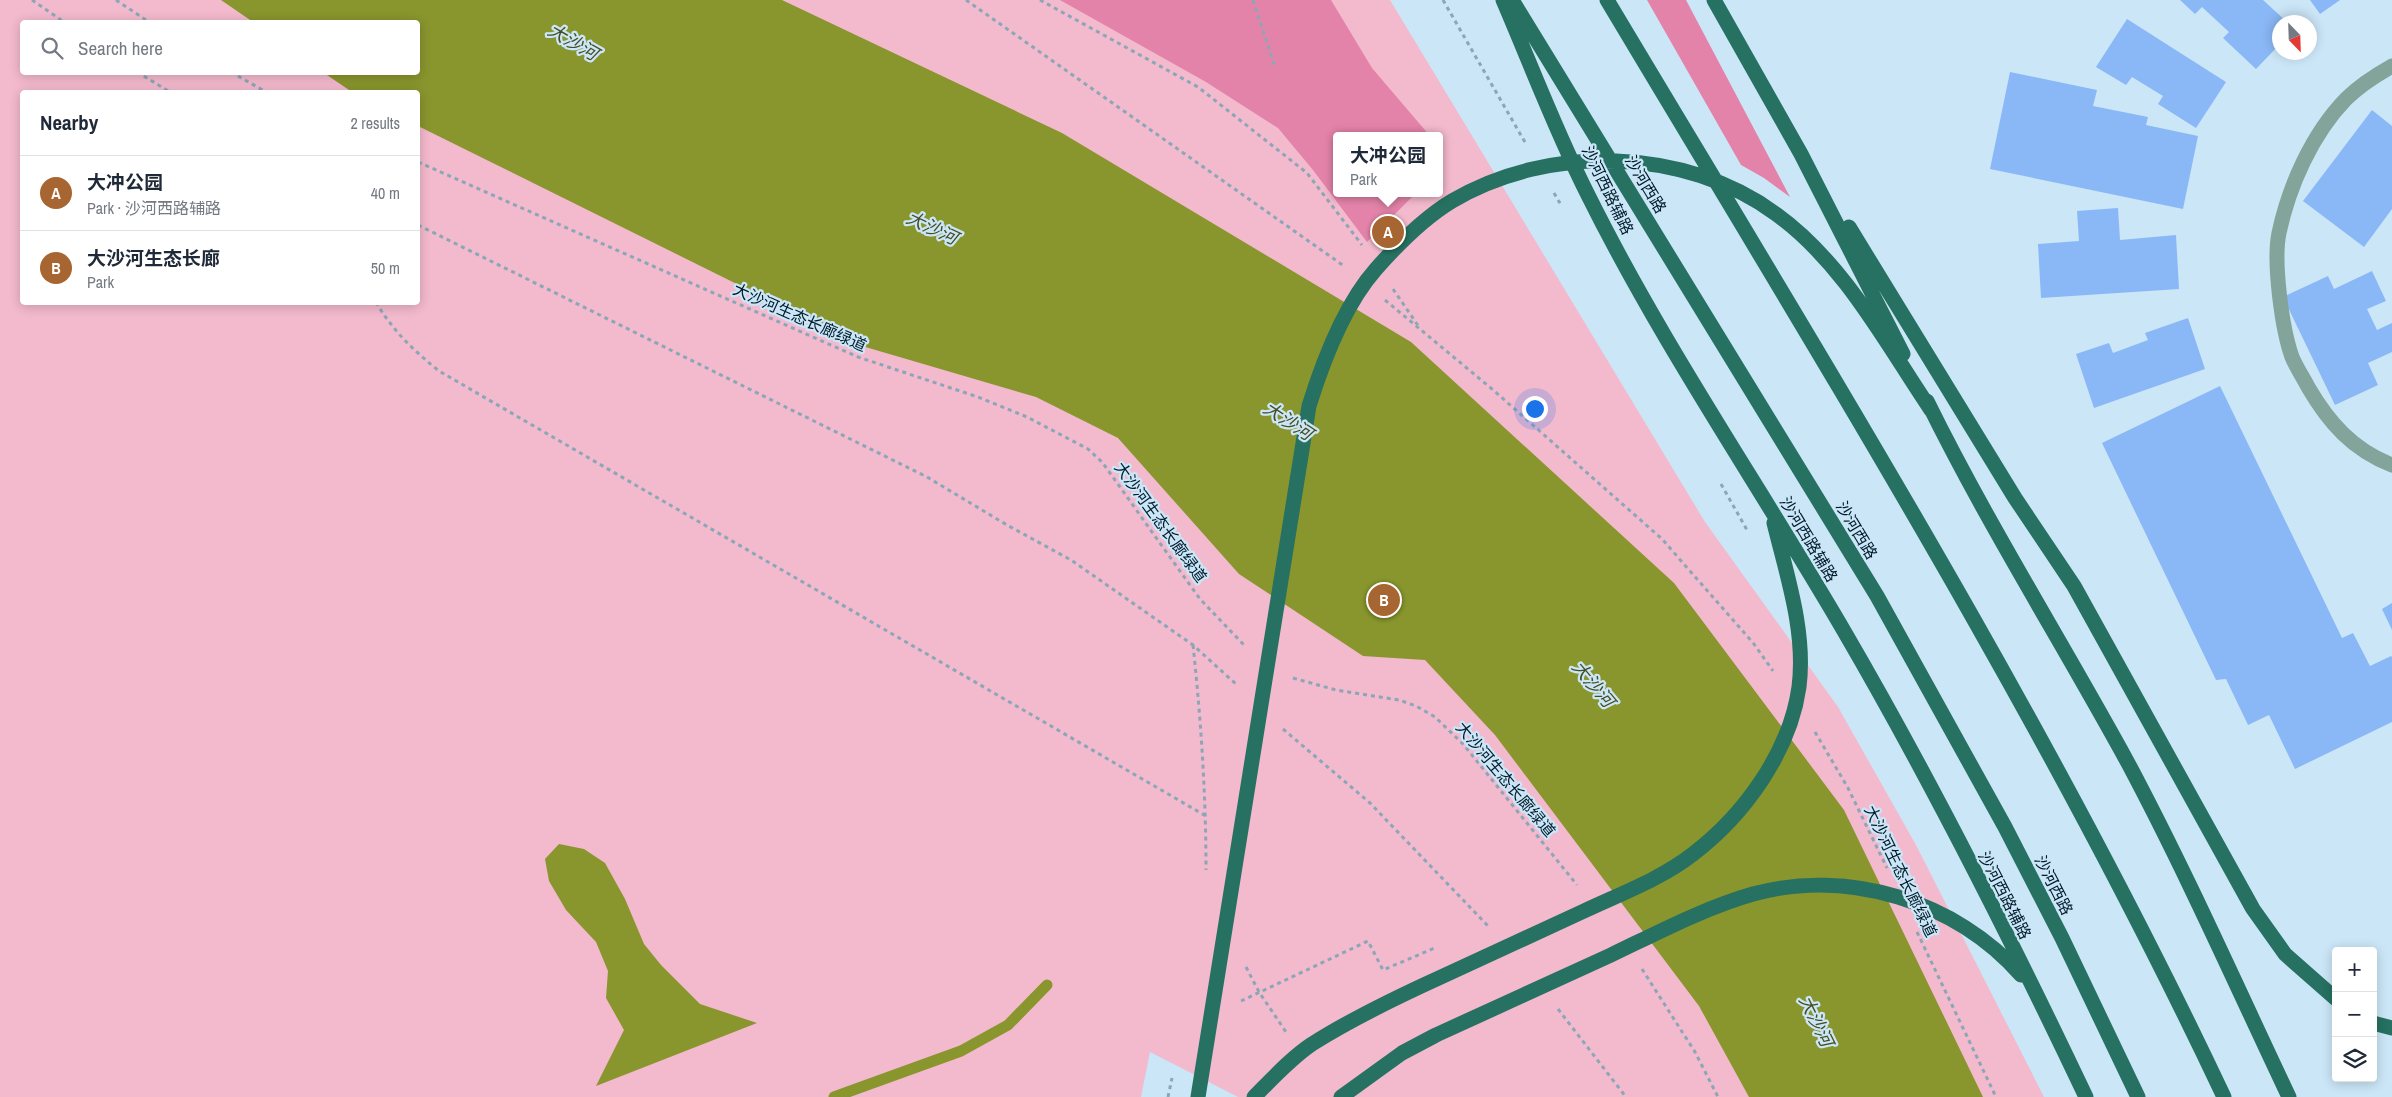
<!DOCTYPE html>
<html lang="en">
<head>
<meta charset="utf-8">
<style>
  body { margin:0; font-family:"Archivo Narrow","Noto Sans SC",sans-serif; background:#f6f6f7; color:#1f2937 }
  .controls { position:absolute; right:15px; bottom:15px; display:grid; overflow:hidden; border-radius:5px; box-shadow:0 2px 12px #0003 }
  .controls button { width:45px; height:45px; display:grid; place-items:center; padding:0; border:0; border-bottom:1px solid #e0e1e3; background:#fff; color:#1f2937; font:25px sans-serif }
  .compass { position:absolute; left:2272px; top:15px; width:45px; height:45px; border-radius:50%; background:#fff; box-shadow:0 2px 12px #0003; rotate:157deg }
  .you { position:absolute; left:1534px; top:408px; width:18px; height:18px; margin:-12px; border:4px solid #fff; border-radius:50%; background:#1a73e8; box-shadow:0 0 0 8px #1a73e833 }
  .badge { display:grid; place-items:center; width:32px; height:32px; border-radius:50%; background:#a76531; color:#fff; font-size:16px; font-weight:700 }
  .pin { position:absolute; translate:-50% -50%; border:2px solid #fff; box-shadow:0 1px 5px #0006 }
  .popup { position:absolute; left:1333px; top:132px; width:110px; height:65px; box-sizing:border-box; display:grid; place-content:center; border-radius:5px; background:#fff; filter:drop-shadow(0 1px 4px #0005); font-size:16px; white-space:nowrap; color:#747a83 }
  .popup b { font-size:19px; color:#1f2937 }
  .popup::after { content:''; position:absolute; left:50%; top:100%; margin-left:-10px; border:10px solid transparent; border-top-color:#fff }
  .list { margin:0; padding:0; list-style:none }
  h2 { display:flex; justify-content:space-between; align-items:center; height:65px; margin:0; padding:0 20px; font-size:21px }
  h2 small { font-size:16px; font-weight:400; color:#747a83 }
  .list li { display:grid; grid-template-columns:32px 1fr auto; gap:15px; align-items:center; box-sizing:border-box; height:75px; padding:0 20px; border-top:1px solid #e0e1e3 }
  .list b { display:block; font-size:19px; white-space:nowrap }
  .list p { margin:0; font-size:16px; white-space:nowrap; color:#747a83 }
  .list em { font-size:16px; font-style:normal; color:#747a83 }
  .icon { flex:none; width:28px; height:28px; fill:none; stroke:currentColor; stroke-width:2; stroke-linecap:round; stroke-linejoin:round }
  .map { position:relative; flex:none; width:2392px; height:1097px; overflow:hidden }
  .search { position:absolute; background:#fff; box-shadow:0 2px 12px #0003; left:20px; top:20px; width:400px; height:55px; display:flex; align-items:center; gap:12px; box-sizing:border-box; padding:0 18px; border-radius:5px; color:#747a83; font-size:19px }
  .panel { position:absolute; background:#fff; box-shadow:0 2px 12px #0003; left:20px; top:90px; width:400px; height:215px; border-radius:5px }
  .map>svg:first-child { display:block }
  .green { fill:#f3b9cd; fill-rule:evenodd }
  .forest { fill:#e483a9 }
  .water { fill:#89952d }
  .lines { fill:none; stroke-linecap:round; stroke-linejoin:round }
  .stream { stroke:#89952d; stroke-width:11 }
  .building { fill:#8ab8f6 }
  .path { stroke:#8ba6b7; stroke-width:3; stroke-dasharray:4 4; stroke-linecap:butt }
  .minor { stroke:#82a49b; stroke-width:15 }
  .major { stroke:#267161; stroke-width:15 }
  .labels { text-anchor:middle; stroke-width:4.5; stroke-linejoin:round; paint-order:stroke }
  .street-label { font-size:16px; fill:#001c2b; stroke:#cbe6f7 }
  .water-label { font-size:18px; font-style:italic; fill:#474d23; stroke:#cbe6f7 }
</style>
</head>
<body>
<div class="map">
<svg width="2392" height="1097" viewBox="0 0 2392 1097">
  <rect width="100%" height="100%" fill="#cbe6f7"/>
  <path class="green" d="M0,0h1390l315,522 133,185 78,138 128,252h-806l-88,-45 -9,45h-1141zM22,22h396v50h-396zM22,92h396v210h-396zM1337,136h102v57h-102z"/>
  <path class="forest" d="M1060,0h271l41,68 58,68h-93v57h79l-49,49 -54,-72 -35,-42 -72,-46z
    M1647,0h39l104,197 -26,-19 -23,-13z"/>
  <path class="water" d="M221,0h561l280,133 349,209 263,241 170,227 139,287h-234l-50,-91 -204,-271 -70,-75 -62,-4 -124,-82 -121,-136 -82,-41 -174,-51 -444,-220v-34h-66l-28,-19 94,-1v-50h-165z
    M559,844l25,5 21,14 20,36 19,45 17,21 39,39 57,19 -161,63 28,-56 -18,-32 2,-27 -12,-29 -30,-32 -17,-29 -4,-22z"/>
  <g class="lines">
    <path class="stream" d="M834,1097l127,-46 47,-26 39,-40"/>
  </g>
  <path class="building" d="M2180,0h83l24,22h-7v22l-24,25 -33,-31 6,-6 -27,-25 -7,7z
    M2310,0h30l-20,14z
    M2127,19l99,63 -30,46 -38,-24 5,-8 -31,-19 -6,8 -30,-18z
    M2010,72l87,18 -4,16 55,11 -2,8 52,11 -15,73 -193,-40z
    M2372,110l20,16v83l-28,38 -61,-46z
    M2118,208l2,32 56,-5 3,54 -138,9 -3,-54 41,-3 -2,-30z
    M2372,271l14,30 -19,8 10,21 15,-7v29l-24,11 10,22 -43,20 -52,-108 45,-21 6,13z
    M2188,318l17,51 -111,39 -18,-54 33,-11 4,10 35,-13 -3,-7z
    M2220,386l122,252 11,-5 17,33 21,-10 1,1v65l-97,47 -26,-54 -21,10 -22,-46 -10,1 -114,-237z
    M2392,603v27l-10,-21z"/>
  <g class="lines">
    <path class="path" d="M32,0l32,22
      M116,0l33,22
      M966,0l378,266
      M1040,0l158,87 109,86 55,72
      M1253,0l22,67
      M1443,0l83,144
      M137,72l33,20
      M231,72l35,20
      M418,162l440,195 120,40 49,20 61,32 14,13 98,137 44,46
      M1554,193l7,12
      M418,225l509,252 80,48 64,35 122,85 44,40
      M1393,289l26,38
      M1385,300l107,89 170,150 92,105 19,27
      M376,302c16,28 38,49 63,69l767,445
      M1721,484l26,46
      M1193,645c8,75 13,150 13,225
      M1293,678l43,12 63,10 17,6 19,11 28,27 114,141
      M1283,729l87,74 119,124
      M1815,732l33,56 39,80
      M1917,932l79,165
      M1246,967l13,25 27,40
      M1642,969l53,83 23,45
      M1241,1001l127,-60 15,29 54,-23
      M1558,1009l68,88
      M1168,1097l4,-19"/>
    <path class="minor" d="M2392,66c-16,9 -33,20 -46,33 -34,35 -57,87 -67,134 -6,29 3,96 13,124 4,10 11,20 16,30 21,36 45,63 84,78"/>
    <path class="major" d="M1503,0c28,65 53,132 85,195 75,151 171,290 256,436 88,151 167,308 242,466
      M1512,0l365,596 128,231 57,111 76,159
      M1607,0c215,360 438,717 617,1097
      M1714,0l87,154 102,200
      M1849,227l166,271 59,88 179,323 32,45 51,45
      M1927,401c61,124 135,241 201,362 58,109 108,222 161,334
      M2373,1023l19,5
      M1198,1097l111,-691c14,-45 35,-101 67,-137 22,-25 48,-51 76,-68 96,-57 233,-54 324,13 68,49 109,128 155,196
      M1254,1097c18,-18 37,-39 58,-53 41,-26 85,-47 129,-67 48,-22 95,-44 143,-66 36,-17 77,-32 109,-57 51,-39 97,-102 106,-167 7,-55 -12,-111 -25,-164
      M1341,1097l61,-44 34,-18c58,-27 117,-53 175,-80 46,-22 93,-47 142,-61 95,-26 203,7 268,81"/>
  </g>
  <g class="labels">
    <g class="street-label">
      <text transform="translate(1646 184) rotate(59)" y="6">沙河西路</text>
      <text transform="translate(1608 190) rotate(64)" y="6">沙河西路辅路</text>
      <text transform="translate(800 317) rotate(24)" y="6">大沙河生态长廊绿道</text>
      <text transform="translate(1161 522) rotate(54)" y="6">大沙河生态长廊绿道</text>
      <text transform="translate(1857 530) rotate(59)" y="6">沙河西路</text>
      <text transform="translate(1809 539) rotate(59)" y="6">沙河西路辅路</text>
      <text transform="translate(1506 779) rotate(50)" y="6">大沙河生态长廊绿道</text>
      <text transform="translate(1901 871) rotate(64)" y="6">大沙河生态长廊绿道</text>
      <text transform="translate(2054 885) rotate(63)" y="6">沙河西路</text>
      <text transform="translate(2005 895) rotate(63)" y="6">沙河西路辅路</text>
    </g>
    <g class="water-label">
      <text transform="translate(573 42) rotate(30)" y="6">大沙河</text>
      <text transform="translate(932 228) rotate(25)" y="6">大沙河</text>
      <text transform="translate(1288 421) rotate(33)" y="6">大沙河</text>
      <text transform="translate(1593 684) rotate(50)" y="6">大沙河</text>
      <text transform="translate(1816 1021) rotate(64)" y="6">大沙河</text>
    </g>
  </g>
</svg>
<div class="controls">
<button>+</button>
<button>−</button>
<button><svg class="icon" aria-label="layers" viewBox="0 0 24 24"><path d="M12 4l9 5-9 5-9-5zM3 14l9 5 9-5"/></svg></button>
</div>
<svg class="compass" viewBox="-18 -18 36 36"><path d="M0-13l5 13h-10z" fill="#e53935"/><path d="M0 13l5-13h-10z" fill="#747a83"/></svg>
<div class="you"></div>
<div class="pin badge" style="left:1388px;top:232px">A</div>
<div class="popup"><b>大冲公园</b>Park</div>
<div class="pin badge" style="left:1384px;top:600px">B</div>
<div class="search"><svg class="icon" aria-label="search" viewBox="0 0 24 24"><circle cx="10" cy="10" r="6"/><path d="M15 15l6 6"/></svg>Search here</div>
<section class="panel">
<h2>Nearby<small>2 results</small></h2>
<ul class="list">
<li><span class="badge">A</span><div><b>大冲公园</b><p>Park · 沙河西路辅路</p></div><em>40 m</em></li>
<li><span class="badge">B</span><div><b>大沙河生态长廊</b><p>Park</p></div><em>50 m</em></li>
</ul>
</section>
</div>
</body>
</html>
